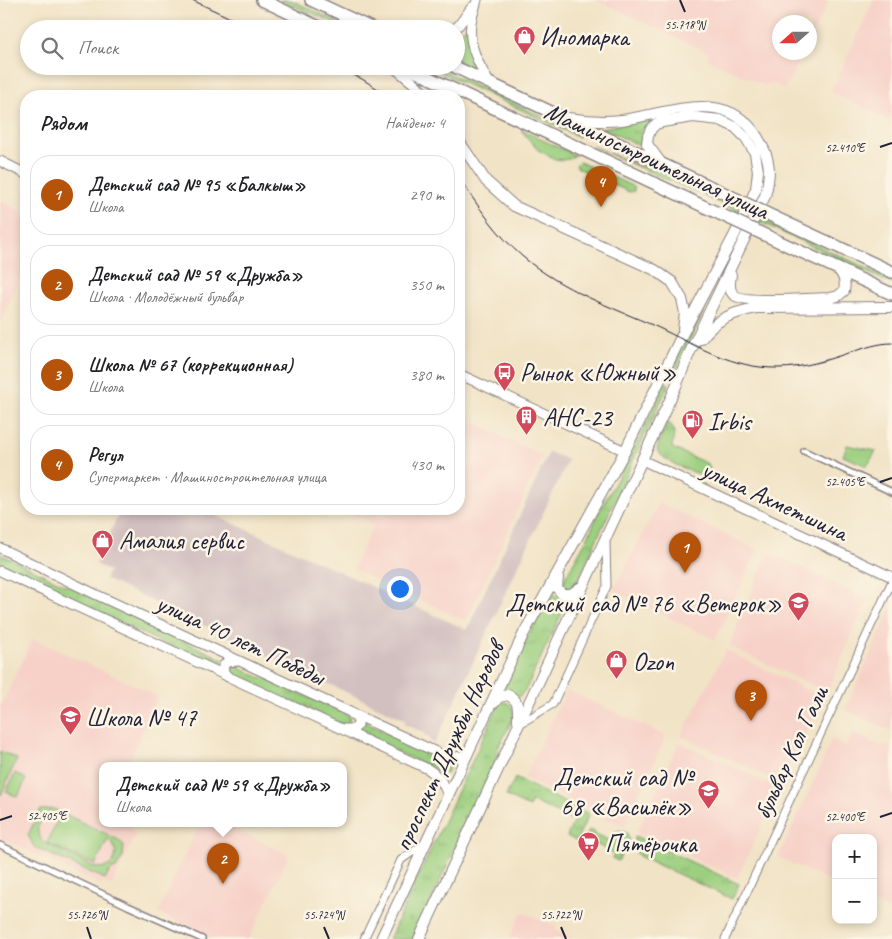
<!DOCTYPE html>
<html lang="ru">
<head>
<meta charset="utf-8">
<style>
  body { margin:0; font-family:Caveat,sans-serif; background:#f6f6f6; color:#202124 }
  .controls { position:absolute; right:15px; bottom:15px; display:grid; overflow:hidden; border-radius:10px; box-shadow:0 2px 8px #0003 }
  .controls button { width:45px; height:45px; display:grid; place-items:center; padding:0; border:0; border-bottom:1px solid #e0e0e0; background:#fff; color:#202124; font:25px sans-serif }
  .compass { position:absolute; left:772px; top:15px; width:45px; height:45px; border-radius:50%; background:#fff; box-shadow:0 2px 8px #0003; rotate:249deg }
  .you { position:absolute; left:399px; top:588px; width:18px; height:18px; margin:-12px; border:4px solid #fff; border-radius:50%; background:#1a73e8; box-shadow:0 0 0 8px #1a73e833 }
  .badge { display:grid; place-items:center; width:32px; height:32px; border-radius:50%; background:#b45309; color:#fff; font-size:16px; font-weight:700 }
  .pin { position:absolute; translate:-50% -41px; filter:drop-shadow(0 1px 2px #0008) }
  .pin::after { content:''; position:absolute; top:26px; width:18px; height:15px; background:inherit; clip-path:polygon(0 0,100% 0,50% 100%) }
  .popup { position:absolute; left:99px; top:762px; width:248px; height:65px; box-sizing:border-box; display:grid; place-content:center; border-radius:10px; background:#fff; filter:drop-shadow(0 1px 4px #0005); font-size:16px; white-space:nowrap; color:#757577 }
  .popup b { font-size:19px; color:#202124 }
  .popup::after { content:''; position:absolute; left:50%; top:100%; margin-left:-10px; border:10px solid transparent; border-top-color:#fff }
  .list { margin:0; padding:0; list-style:none }
  h2 { display:flex; justify-content:space-between; align-items:center; height:65px; margin:0; padding:0 20px; font-size:21px }
  h2 small { font-size:16px; font-weight:400; color:#757577 }
  .list li { display:grid; grid-template-columns:32px 1fr auto; gap:15px; align-items:center; box-sizing:border-box; height:80px; margin:0 10px 10px; padding:0 10px; border:1px solid #e0e0e0; border-radius:20px }
  .list b { display:block; font-size:19px; white-space:nowrap }
  .list p { margin:0; font-size:16px; white-space:nowrap; color:#757577 }
  .list em { font-size:16px; font-style:normal; color:#757577 }
  .icon { flex:none; width:28px; height:28px; fill:none; stroke:currentColor; stroke-width:2; stroke-linecap:round; stroke-linejoin:round }
  .map { position:relative; flex:none; width:892px; height:939px; overflow:hidden }
  .search { position:absolute; background:#fff; box-shadow:0 2px 8px #0003; left:20px; top:20px; width:445px; height:55px; display:flex; align-items:center; gap:12px; box-sizing:border-box; padding:0 18px; border-radius:28px; color:#757577; font-size:19px }
  .panel { position:absolute; background:#fff; box-shadow:0 2px 8px #0003; left:20px; top:90px; width:445px; height:425px; border-radius:20px }
  .map>svg:first-child { display:block }
  .built { fill:#f7d1c8 }
  .industrial { fill:#d2bfc0 }
  .grass { fill:url(#grass-tufts); stroke:#5f785d }
  .green { fill:#9ccf7f; stroke:#5f785d; fill-rule:evenodd }
  .lines { fill:none; stroke-linecap:round; stroke-linejoin:round }
  .pedestrian-casing { stroke:#8a8280; stroke-width:8 }
  .minor-casing { stroke:#8a8280; stroke-width:9 }
  .tertiary-casing { stroke:#8a8280; stroke-width:11 }
  .secondary-casing { stroke:#8a8280; stroke-width:12 }
  .primary-casing { stroke:#8a8280; stroke-width:14 }
  .pedestrian { stroke:#fff; stroke-width:5 }
  .minor { stroke:#fff; stroke-width:7 }
  .tertiary { stroke:#fff; stroke-width:9 }
  .secondary { stroke:#fff; stroke-width:10 }
  .primary { stroke:#fff; stroke-width:11 }
  .tram { stroke:#22223b; stroke-width:1 }
  .primary-bridge-casing { stroke:#8a8280; stroke-width:14; stroke-linecap:butt }
  .primary-bridge { stroke:#fff; stroke-width:11 }
  .ticks { fill:none; stroke:#22223b; stroke-width:2 }
  .labels { text-anchor:middle; stroke-width:5; stroke-linejoin:round; paint-order:stroke }
  .poi-label { font-size:25px; fill:#22223b; stroke:#fcf5e5; text-anchor:start }
  .street-label { font-size:25px; fill:#22223b; stroke:#fcf5e5 }
  .ticks-label { font-size:12px; text-anchor:middle; fill:#22223b; stroke:#fcf5e5; stroke-width:5; stroke-linejoin:round; paint-order:stroke }
</style>
</head>
<body>
<div class="map">
<svg width="892" height="939" viewBox="0 0 892 939">
  <defs>
    <pattern id="grass-tufts" width="24" height="20" patternUnits="userSpaceOnUse" patternTransform="scale(1.25)"><rect width="24" height="20" fill="#9ccf7f"/><path d="M3 7l-1-3M5 7V3M7 7l1-3M15 17l-1-3M17 17v-4M19 17l1-3" fill="none" stroke="#86b16f"/></pattern>
  </defs>
  <rect width="100%" height="100%" fill="#fcf5e5"/>
  <filter id="ink" filterUnits="userSpaceOnUse"><feTurbulence type="fractalNoise" baseFrequency=".02" numOctaves="2"/><feDisplacementMap in="SourceGraphic" scale="10" xChannelSelector="R" yChannelSelector="G"/><feConvolveMatrix kernelMatrix="1 2 1 2 8 2 1 2 1" color-interpolation-filters="sRGB"/></filter>
  <filter id="wash" filterUnits="userSpaceOnUse"><feTurbulence type="fractalNoise" baseFrequency=".0096" numOctaves="4" result="noise"/><feDisplacementMap in="SourceGraphic" scale="20" xChannelSelector="R" yChannelSelector="G"/><feGaussianBlur stdDeviation="1.12" result="paint"/><feColorMatrix in="noise" values="0 0 0 0 0 0 0 0 0 0 0 0 0 0 0 0 0 1.4 0 .05"/><feComposite in="paint" operator="in"/></filter>
  <g filter="url(#wash)">
    <rect width="100%" height="100%" fill="#f1e3c6"/>
    <path class="built" d="M597,0h232l-19,39v-17h-30v30l23,1 -18,36 -12,-6 -10,2 -49,-23 -7,-3 2,-6z
      M874,0h18v121l-61,-29z
      M0,201l26,13v52l-26,57z
      M459,416l84,40 -77,165 -113,-52 21,-45 -32,-15h117z
      M659,503l99,47 -43,90 -102,-50z
      M768,552l99,47 -40,94 -98,-47z
      M890,610l2,1v120l-47,-21z
      M33,639l125,57 -31,69h-24v58h32l-4,8 5,2 -25,53 -8,-4 -2,3 -101,-47v-131z
      M726,650l98,48 -43,85 -100,-47z
      M567,690l99,46 -42,90 -100,-48z
      M853,733l28,13 2,-2 9,4v163l-19,-9v-64h-37v46l-58,-27 47,-100 6,-18 15,7z
      M679,742l100,46 -42,90 -100,-45z
      M200,823h27l6,3 -1,2 57,27 -40,84h-35l-56,-26z
      M522,912l26,11h2l5,2 2,6 17,8h-65z"/>
    <path class="industrial" d="M549,452l19,8 -133,283 -6,-3 1,-2 -5,-3v-2l-21,-9 2,-4 -301,-141 4,-8 -13,-7 25,-55h81l265,121z"/>
    <path class="grass" d="M280,0h11l63,29c-11,0 -20,-7 -30,-11 -15,-6 -30,-11 -44,-18z
      M467,26l13,46 -24,-11v-25z
      M427,66h7l146,68 -1,3z
      M656,118v1c-12,5 -18,16 -13,28l-41,-19z
      M521,130l54,25 -6,4 -7,1 -7,-1 -17,-9z
      M592,146l50,21 6,-1 244,114v4l-168,-79z
      M579,162l3,1 50,23 2,2v3l-5,1 -51,-24 -2,-3z
      M709,299v1l-37,78 -3,-2 13,-28z
      M665,383l4,1 -93,200 -3,5 -8,1 -4,-5 27,-48 11,-25 38,-69z
      M668,422c9,7 5,16 4,26l36,16 2,5 -1,4 -4,3 -4,-1c-14,-6 -35,-11 -44,-25l2,-8z
      M0,554l222,105 1,2 -4,8 -219,-102z
      M553,593l8,7h7l-42,89 -9,10 -16,-7 26,-54z
      M233,665l26,12 9,2 80,36 2,2 -1,5 -5,3 -47,-22 -13,-3 -53,-24c-2,-4 -4,-6 -2,-10z
      M504,702c21,4 0,32 -5,44 -2,5 -2,11 -4,16l-82,177h-24l110,-235z
      M361,720l90,44 -5,10 -77,-35 -12,-9z
      M515,778l74,36 -13,27 -9,-5 7,-15 -42,-20 -3,6 -23,-11z
      M589,830l21,11 4,-7 5,-4 8,3 2,7 -11,21 -6,-3 2,-4 -29,-16z
      M635,836l104,48 -7,15 -93,-43c-5,-4 -6,-13 -4,-20z"/>
    <path class="green" d="M847,445l29,6 -9,15 -24,-10z
      M0,751l17,8 -16,36 -1,-1z
      M15,773l11,6 -8,18 -12,-5z
      M54,809l65,31 5,5 -1,12 -7,11 -5,2 -6,9 -71,-32 -6,-12 12,-25zM56,815l3,2 -12,26 48,22 13,-26c15,13 6,33 -14,28l-49,-24c-14,-13 -6,-26 11,-28z"/>
  </g>
  <g filter="url(#ink)">
    <g class="lines">
      <defs>
        <path id="pedestrian" d="M804,451l88,41
          M0,845l128,61 74,33"/>
        <path id="minor" d="M518,725l35,-21 54,-118 -1,-44
          M364,939l37,-79 23,-16
          M725,939l167,-358"/>
        <path id="tertiary" d="M477,0c-2,8 -5,16 -6,23 -3,23 8,42 19,61
          M454,29l5,-4 13,-18
          M0,161l26,13
          M459,374l166,77
          M642,460l250,117
          M0,548l97,47 350,162 4,1 16,-3
          M0,571l428,198c11,7 16,15 20,27
          M228,677l-4,-5 -1,-6 4,-4 11,-1
          M341,729h13l4,-4v-5l-6,-6"/>
        <path id="secondary" d="M393,66l23,19 10,11
          M459,141l27,40 28,25 141,64 17,12 10,17 3,14 -2,16
          M731,275c-1,6 -3,14 2,19 9,11 80,4 97,4l8,-2 6,-5c2,-9 0,-15 -6,-22
          M701,339c15,-20 30,-26 55,-31l136,-1
          M558,577l-1,11 5,6h9l10,-7
          M494,703l5,-6 9,-2c12,6 10,14 10,26
          M381,939l143,-306 101,-182 58,-118 52,-99 21,-45 2,-18 -3,-18 -9,-15 -11,-11 -15,-7 -27,-3 -31,5 -6,2 -5,5 -3,7 -1,8 14,19
          M419,939l255,-548 15,-37 76,-158c6,-23 6,-37 -7,-58 -31,-52 -90,-24 -136,-18 -18,2 -36,1 -54,-2"/>
        <path id="primary" d="M262,0l61,29
          M311,0l62,29
          M404,66l316,148
          M453,66l275,129
          M774,217l118,55
          M765,235l127,59"/>
      </defs>
      <use href="#pedestrian" class="pedestrian-casing"/>
      <use href="#minor" class="minor-casing"/>
      <use href="#tertiary" class="tertiary-casing"/>
      <use href="#secondary" class="secondary-casing"/>
      <use href="#primary" class="primary-casing"/>
      <use href="#pedestrian" class="pedestrian"/>
      <use href="#minor" class="minor"/>
      <use href="#tertiary" class="tertiary"/>
      <use href="#secondary" class="secondary"/>
      <use href="#primary" class="primary"/>
      <path class="tram" d="M192,0l62,29
        M334,66l28,13 27,17
        M459,178c19,28 38,57 64,79 39,33 88,50 134,70 38,18 77,42 121,41 26,0 49,-8 73,-16 14,-4 27,-9 41,-9"/>
      <defs>
        <path id="primary-bridge" d="M728,195l46,22
          M720,214l45,21"/>
      </defs>
      <use href="#primary-bridge" class="primary-bridge-casing"/>
      <use href="#primary-bridge" class="primary-bridge"/>
    </g>
  </g>
  <path class="ticks" d="M680,0l5,12M880,147l12,-4M880,482l12,-4M880,817l12,-4M0,820l12,-4M87,927l4,12M324,927l5,12M561,927l5,12"/>
  <defs>
    <symbol id="shop-pin" viewBox="-11 -11 22 30"><path d="M0 17L-7.5 6A9.5 9.5 0 1 1 7.5 6Z" fill="#d1495b" stroke="#fcf5e5"/><path d="M-5-2.5h2.3a2.7 3.5 0 0 1 5.4 0H5L5.5 6h-11ZM-1.5-2.5h3a1.5 2.3 0 0 0-3 0Z" fill="#fff"/></symbol>
    <symbol id="bus-pin" viewBox="-11 -11 22 30"><path d="M0 17L-7.5 6A9.5 9.5 0 1 1 7.5 6Z" fill="#d1495b" stroke="#fcf5e5"/><path d="M-5-6H5V4H4V6H2V4H-2V6H-4V4H-5ZM-3.5-4V0h7V-4ZM-3.5 1.2v1.5H-2V1.2ZM2 1.2v1.5H3.5V1.2Z" fill="#fff"/></symbol>
    <symbol id="building-pin" viewBox="-11 -11 22 30"><path d="M0 17L-7.5 6A9.5 9.5 0 1 1 7.5 6Z" fill="#d1495b" stroke="#fcf5e5"/><path d="M-4-6H4V6H1V3H-1V6H-4ZM-2.5-4.3h1.7v1.8h-1.7ZM.8-4.3h1.7v1.8H.8ZM-2.5-1h1.7V.8h-1.7ZM.8-1h1.7V.8H.8Z" fill="#fff"/></symbol>
    <symbol id="fuel-pin" viewBox="-11 -11 22 30"><path d="M0 17L-7.5 6A9.5 9.5 0 1 1 7.5 6Z" fill="#d1495b" stroke="#fcf5e5"/><path d="M-5.5-6h7V0h2V4h1.3V-2.5L3-4.5l.8-.8L6-3V5H2.5V1h-1V6h-7ZM-4.2-4.7v3.2H.2V-4.7Z" fill="#fff"/></symbol>
    <symbol id="school-pin" viewBox="-11 -11 22 30"><path d="M0 17L-7.5 6A9.5 9.5 0 1 1 7.5 6Z" fill="#d1495b" stroke="#fcf5e5"/><path d="M0-5L7-2L0 1L-7-2ZM-4 1L0 2.5L4 1V4Q0 6-4 4Z" fill="#fff"/></symbol>
    <symbol id="supermarket-pin" viewBox="-11 -11 22 30"><path d="M0 17L-7.5 6A9.5 9.5 0 1 1 7.5 6Z" fill="#d1495b" stroke="#fcf5e5"/><path d="M-6-5.5h2.5l.6 2H6L4.5 2H-2.5L-4.4-4H-6ZM-1.5 3.2a1.3 1.3 0 1 0 .1 0ZM3 3.2a1.3 1.3 0 1 0 .1 0Z" fill="#fff"/></symbol>
  </defs>
  <g fill-rule="evenodd">
    <use href="#shop-pin" x="512" y="24" width="25" height="34"/>
    <use href="#bus-pin" x="492" y="360" width="25" height="34"/>
    <use href="#building-pin" x="514" y="404" width="25" height="34"/>
    <use href="#fuel-pin" x="680" y="408" width="25" height="34"/>
    <use href="#shop-pin" x="90" y="528" width="25" height="34"/>
    <use href="#school-pin" x="786" y="590" width="25" height="34"/>
    <use href="#shop-pin" x="604" y="648" width="25" height="34"/>
    <use href="#school-pin" x="58" y="704" width="25" height="34"/>
    <use href="#school-pin" x="696" y="778" width="25" height="34"/>
    <use href="#supermarket-pin" x="576" y="830" width="25" height="34"/>
  </g>
  <g class="labels">
    <g class="poi-label">
      <text x="540" y="45">Иномарка</text>
      <text x="520" y="381">Рынок «Южный»</text>
      <text x="543" y="426">АНС-23</text>
      <text x="708" y="430">Irbis</text>
      <text x="119" y="549">Амалия сервис</text>
      <text x="782" y="612" text-anchor="end">Детский сад № 76 «Ветерок»</text>
      <text x="633" y="670">Ozon</text>
      <text x="86" y="726">Школа № 47</text>
      <text x="692" y="786" text-anchor="end">Детский сад №<tspan x="692" dy="29">68 «Василёк»</tspan></text>
      <text x="605" y="852">Пятёрочка</text>
    </g>
    <g class="street-label">
      <text transform="translate(657 160) rotate(25)" y="9">Машиностроительная улица</text>
      <text transform="translate(775 500) rotate(25)" y="9">улица Ахметшина</text>
      <text transform="translate(241 639) rotate(25)" y="9">улица 40 лет Победы</text>
      <text transform="translate(448 746) rotate(-65)" y="9">проспект Дружбы Народов</text>
      <text transform="translate(790 752) rotate(-65)" y="9">бульвар Кол Гали</text>
    </g>
  </g>
  <g class="ticks-label">
    <text x="685" y="29">55.718°N</text>
    <text x="845" y="152">52.410°E</text>
    <text x="845" y="486">52.405°E</text>
    <text x="47" y="820">52.405°E</text>
    <text x="845" y="821">52.400°E</text>
    <text x="87" y="919">55.726°N</text>
    <text x="324" y="919">55.724°N</text>
    <text x="561" y="919">55.722°N</text>
  </g>
</svg>
<div class="controls">
<button>+</button>
<button>−</button>
</div>
<svg class="compass" viewBox="-18 -18 36 36"><path d="M0-13l5 13h-10z" fill="#e53935"/><path d="M0 13l5-13h-10z" fill="#757577"/></svg>
<div class="you"></div>
<div class="pin badge" style="left:685px;top:573px">1</div>
<div class="pin badge" style="left:223px;top:884px">2</div>
<div class="popup"><b>Детский сад № 59 «Дружба»</b>Школа</div>
<div class="pin badge" style="left:751px;top:721px">3</div>
<div class="pin badge" style="left:601px;top:207px">4</div>
<div class="search"><svg class="icon" aria-label="search" viewBox="0 0 24 24"><circle cx="10" cy="10" r="6"/><path d="M15 15l6 6"/></svg>Поиск</div>
<section class="panel">
<h2>Рядом<small>Найдено: 4</small></h2>
<ul class="list">
<li><span class="badge">1</span><div><b>Детский сад № 95 «Балкыш»</b><p>Школа</p></div><em>290 m</em></li>
<li><span class="badge">2</span><div><b>Детский сад № 59 «Дружба»</b><p>Школа · Молодёжный бульвар</p></div><em>350 m</em></li>
<li><span class="badge">3</span><div><b>Школа № 67 (коррекционная)</b><p>Школа</p></div><em>380 m</em></li>
<li><span class="badge">4</span><div><b>Регул</b><p>Супермаркет · Машиностроительная улица</p></div><em>430 m</em></li>
</ul>
</section>
</div>
</body>
</html>
